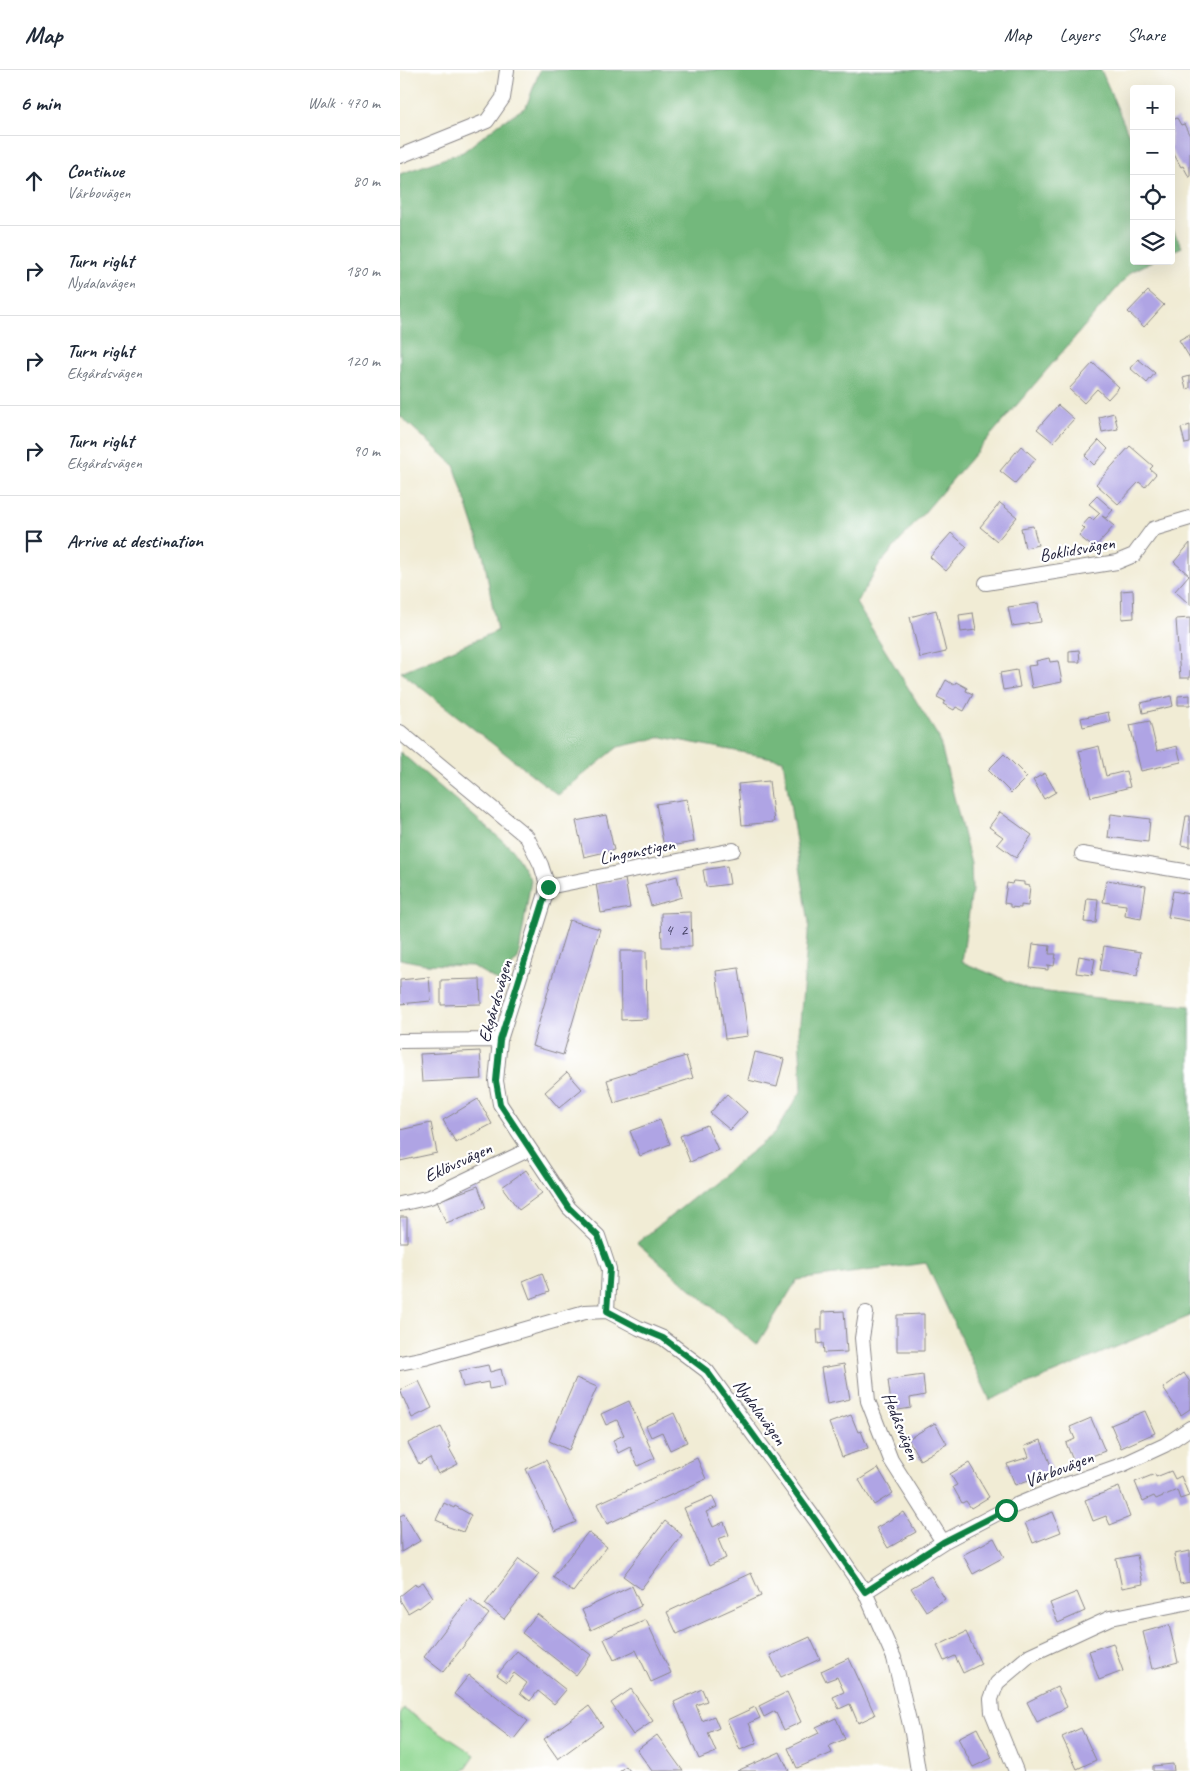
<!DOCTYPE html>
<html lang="en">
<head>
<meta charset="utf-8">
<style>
  body { margin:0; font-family:Caveat,sans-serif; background:#f2f2f3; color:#1f2937 }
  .controls { position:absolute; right:15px; top:15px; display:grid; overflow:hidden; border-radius:5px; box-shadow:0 5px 20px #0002 }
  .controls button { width:45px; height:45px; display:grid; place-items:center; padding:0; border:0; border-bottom:1px solid #e0e1e3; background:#fff; color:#1f2937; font:25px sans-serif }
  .stop { position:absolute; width:15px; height:15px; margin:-11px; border:4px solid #0b8043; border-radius:50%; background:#fff }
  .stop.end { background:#0b8043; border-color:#fff; box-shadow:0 1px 5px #0008 }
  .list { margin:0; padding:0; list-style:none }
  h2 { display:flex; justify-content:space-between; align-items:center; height:65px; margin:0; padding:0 20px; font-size:21px }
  h2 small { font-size:16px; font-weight:400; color:#747a83 }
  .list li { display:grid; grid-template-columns:32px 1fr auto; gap:15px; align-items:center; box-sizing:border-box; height:90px; padding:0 20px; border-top:1px solid #e0e1e3 }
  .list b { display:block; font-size:19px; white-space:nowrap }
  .list p { margin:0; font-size:16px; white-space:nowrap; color:#747a83 }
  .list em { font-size:16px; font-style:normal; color:#747a83 }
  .icon { flex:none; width:28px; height:28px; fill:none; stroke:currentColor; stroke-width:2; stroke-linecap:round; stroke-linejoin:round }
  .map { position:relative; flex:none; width:790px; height:1701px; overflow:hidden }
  header { display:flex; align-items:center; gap:30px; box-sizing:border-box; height:70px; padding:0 25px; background:#fff; border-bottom:1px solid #e0e1e3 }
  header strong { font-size:24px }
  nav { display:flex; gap:28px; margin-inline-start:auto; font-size:18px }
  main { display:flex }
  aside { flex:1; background:#fff }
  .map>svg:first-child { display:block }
  .green { fill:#8fd791; stroke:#587c66 }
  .forest { fill:#73b87b; stroke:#4a6d5b }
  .building { fill:#afa4e4 }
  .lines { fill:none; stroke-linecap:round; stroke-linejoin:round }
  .minor-casing { stroke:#8a8788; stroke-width:16 }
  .minor { stroke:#fff; stroke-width:14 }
  .route { stroke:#0b8043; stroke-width:6 }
  .labels { text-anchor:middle; stroke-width:4.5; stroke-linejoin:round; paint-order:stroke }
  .number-label { font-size:15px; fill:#454265 }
  .street-label { font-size:18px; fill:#22223b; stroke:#fff }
</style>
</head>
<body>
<header>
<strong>Map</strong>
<nav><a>Map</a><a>Layers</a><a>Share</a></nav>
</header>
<main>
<aside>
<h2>6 min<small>Walk · 470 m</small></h2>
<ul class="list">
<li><svg class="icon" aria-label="ahead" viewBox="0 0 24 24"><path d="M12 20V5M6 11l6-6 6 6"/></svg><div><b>Continue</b><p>Vårbovägen</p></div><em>80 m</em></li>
<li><svg class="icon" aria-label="right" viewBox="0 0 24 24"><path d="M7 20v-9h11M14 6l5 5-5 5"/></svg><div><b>Turn right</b><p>Nydalavägen</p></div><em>180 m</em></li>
<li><svg class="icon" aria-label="right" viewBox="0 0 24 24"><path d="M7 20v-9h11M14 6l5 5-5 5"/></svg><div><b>Turn right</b><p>Ekgårdsvägen</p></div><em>120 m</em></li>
<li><svg class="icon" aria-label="right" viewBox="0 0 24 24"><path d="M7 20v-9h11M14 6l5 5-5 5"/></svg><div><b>Turn right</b><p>Ekgårdsvägen</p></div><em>90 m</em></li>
<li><svg class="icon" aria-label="arrive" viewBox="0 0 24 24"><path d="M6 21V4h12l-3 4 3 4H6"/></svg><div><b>Arrive at destination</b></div></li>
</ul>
</aside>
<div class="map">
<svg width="790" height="1701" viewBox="0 0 790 1701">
  <rect width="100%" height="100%" fill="#fff"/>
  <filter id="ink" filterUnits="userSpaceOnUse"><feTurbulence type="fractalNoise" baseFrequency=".02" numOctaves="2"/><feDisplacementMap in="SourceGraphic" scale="10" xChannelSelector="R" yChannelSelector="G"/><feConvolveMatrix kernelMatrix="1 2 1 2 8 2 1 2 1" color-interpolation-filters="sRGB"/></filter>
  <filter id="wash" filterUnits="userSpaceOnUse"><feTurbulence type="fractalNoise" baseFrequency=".0096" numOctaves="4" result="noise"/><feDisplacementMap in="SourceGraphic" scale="20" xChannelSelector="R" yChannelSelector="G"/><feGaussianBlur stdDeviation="1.12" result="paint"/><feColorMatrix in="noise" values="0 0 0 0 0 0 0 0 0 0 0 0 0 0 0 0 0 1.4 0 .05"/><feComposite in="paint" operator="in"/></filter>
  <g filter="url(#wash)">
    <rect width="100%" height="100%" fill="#f1ecd5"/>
    <path class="green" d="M4,1639l71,46 -11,16h-60l-4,-3v-53z"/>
    <path class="forest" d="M140,0h561l33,77v114h19l-22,11 -251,292 -24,39 83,135 32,126 1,26 -10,72 68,28 77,9 83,7v310l-200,84 -64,-137 -129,17 -40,65 -120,-102 137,-109 28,-44 -3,-57 10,-110 -26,-163 -121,-23 -44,10 -60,48 -157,-123 96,-41 -13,-73 -30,-93 -54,-49v-242l63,-22 37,-29 26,-16z
      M771,156l11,21 -11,5z
      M0,682l112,97 19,31 -13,79 -20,22 -26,-15 -47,-2 -25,-5z"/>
    <g id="blocks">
      <path class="building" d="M777,48l4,7 3,-1 6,12v41h-1l-6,-11 -2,1 -10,-18v-28z
        M748,221l16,14 -20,22 -16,-15z
        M790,264v24l-11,-18z
        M738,289l17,14 -8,10 -17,-15z
        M693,293l26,24 -11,12 -11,-10 -13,14 -15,-14z
        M790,306v12l-4,1 -3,-11z
        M658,335l16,14 -21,23 -16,-13z
        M714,343l4,16 -16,3 -3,-15z
        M790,355v18l-5,1 -4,-16z
        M699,370l9,9 -14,16 -9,-9z
        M621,376l15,13 -21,24 -15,-12z
        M730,376l23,20 -3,3 6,5 -11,13 -6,-5 -21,22 -22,-20z
        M697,426l16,14 -7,8 -4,-2 12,10 -20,22 -15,-12 6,-7 -3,-3 8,-9 3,3 7,-7 -11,-9z
        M600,433l17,14 -20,24 -17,-14z
        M633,456l5,19 -13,3 -4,-20z
        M551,463l16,14 -21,24 -16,-14z
        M790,473v62l-15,-14 14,-16 -15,-13z
        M733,520l1,28 -12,1 -1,-28z
        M638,533l3,19 -29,4 -4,-19z
        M536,540l10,42 -26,6 -10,-41z
        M573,543l3,17 -15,2 -2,-17z
        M790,548v60h-10l-4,-59z
        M679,580l1,12h-11v-11z
        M649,588l1,4 8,-1 4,21 -30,6 -4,-22 9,-1 -1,-4z
        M617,600l3,17 -17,3 -3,-17z
        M546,610l8,5 2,-3 11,6 -1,3 7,3 -9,17 -8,-4 -2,3 -11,-6 2,-3 -8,-4z
        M790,625v10h-12v-9z
        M771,626l2,10 -30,7 -2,-10z
        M708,642l2,9 -27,6 -2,-9z
        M750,651l7,30 20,-5 4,16 -40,9 -11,-46z
        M699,676l7,30 20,-5 4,16 -39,10 -12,-46z
        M604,684l23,23 -16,16 -23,-23z
        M645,703l11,19 -12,7 -11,-19z
        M369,711l5,41 -32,3 -4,-41z
        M287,729l7,43 -30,5 -8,-43z
        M600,742l32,23 -16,23 -19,-14 6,-7 -14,-10z
        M711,744l39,5 -2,23 -40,-5z
        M206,745l8,35 -30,7 -8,-36z
        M786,746h4v31l-9,-2z
        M327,796l3,18 -24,3 -3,-17z
        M277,806l5,21 -31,9 -6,-21z
        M225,809l5,29 -29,5 -5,-29z
        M707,810l39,6 -5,33 -16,-3 1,-11 -23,-3z
        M613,811l11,1v3l6,1 -2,20 -7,-1v3l-11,-1v-3l-6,-1 3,-20 5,1z
        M773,821l17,3v27l-22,-4z
        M687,828l11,1 -2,24 -12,-1z
        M291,842l1,35h-30l-1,-34z
        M169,850l31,9 -37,126 -31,-9z
        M633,874l17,2 -1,8h7l-2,12 -6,-1v5l-18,-2z
        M704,876l37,6 -4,24 -37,-6z
        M220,881h26l1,68 -26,1z
        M679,886l16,3 -3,16 -16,-2z
        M339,898l9,68 -23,3 -9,-68z
        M29,907l2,24 -31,3v-24z
        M80,909l1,25 -40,1v-25z
        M80,981l2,28 -60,3 -2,-28z
        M355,982l29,7 -7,28 -29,-7z
        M286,986l7,22 -79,25 -7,-23z
        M167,1002l15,17 -23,19 -14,-16z
        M327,1024l20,18 -17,18 -20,-17z
        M78,1029l14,25 -36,19 -13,-23z
        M260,1050l10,24 -30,12 -10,-25z
        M31,1053l6,30 -37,8v-31z
        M307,1055l11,25 -28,12 -10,-26z
        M126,1100l16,23 -23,17 -17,-23z
        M78,1116l8,22 -40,15 -9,-22z
        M0,1147h7v25h-7z
        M142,1203l7,19 -19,7 -7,-18z
        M444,1241l3,41 -23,1 -1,-10 -5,1 -1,-14h5v-18z
        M524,1244v37h-27v-36z
        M444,1294l6,35 -23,5 -6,-36z
        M88,1295l2,7 11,-3 4,17 -16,3 -1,-7 -25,5 -4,-16z
        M784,1303l6,9v27l-9,6 -18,-27z
        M523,1305l2,20 -15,3 1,10 -19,3 -4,-31z
        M176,1308l21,9 -28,63 -20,-9z
        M19,1311l13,27 -20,10 -12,-28z
        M229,1331l26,57 -17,8 -8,-19 -12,6 -5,-13 11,-5 -7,-15 -11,5 -5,-11z
        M745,1341l10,22 -34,15 -10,-23z
        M274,1343l13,29 -17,8 -8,-18 -11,5 -5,-11z
        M451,1345l7,17 3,-1 7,17 -26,9 -13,-34z
        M691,1348l14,33 -31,12 -8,-20 9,-4 -5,-12z
        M535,1353l12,21 -27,16 -12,-21z
        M41,1357l10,20 -2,1 9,16 -20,10 -8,-16 -11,6 -11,-21z
        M641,1370l12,31 -38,14 -8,-21 22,-7 -4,-11z
        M297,1388l9,21 -99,45 -10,-20z
        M146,1390l30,62 -21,9 -29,-62z
        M569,1393l20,34 -18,11 -5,-7 -4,2 -9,-16 4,-2 -7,-11z
        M478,1398l15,25 -19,12 -15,-25z
        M771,1401l4,8 6,-3 8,20 -9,3 -3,-9 -21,9 -2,-3 -11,5 -8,-19 20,-8 1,3z
        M719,1417l11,30 -20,8 -4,-9 -13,5 -8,-21z
        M312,1426l5,11 -11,5 7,15 11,-5 5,13 -11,4 8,19 -17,8 -25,-58z
        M44,1433l10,5 1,-2 16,9 -8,17 -17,-6 1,-1 -11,-5z
        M504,1442l12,20 -28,16 -12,-20z
        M653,1442l8,20 -28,11 -8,-20z
        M4,1444l16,27 -19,11 -1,-36z
        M265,1451l17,14 -41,54 -18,-13z
        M188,1462l19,15 -34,45 -20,-15z
        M594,1468l10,19 -31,17 -10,-19z
        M790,1481v31l-10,2 -6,-30z
        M737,1485l6,29 -21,4 -6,-29z
        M119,1489l20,15 -35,45 -19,-15z
        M351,1503l10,23 -84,38 -10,-22z
        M531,1506l14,23 -19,12 -15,-23z
        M23,1512l10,15 -14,11 -1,-1 -10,6 -8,-13v-4l15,-12 1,2z
        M232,1516l9,20 -50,24 -9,-20z
        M677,1522l8,19 -27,12 -8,-20z
        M69,1528l20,16 -46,58 -19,-15z
        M137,1544l54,41 -15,20 -54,-42z
        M246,1550l25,53 -20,9 -15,-32 -22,10 -10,-21z
        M769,1555l9,37 -26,7 -9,-37z
        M566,1562l15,32 -18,9 -8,-17 -11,5 -7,-15z
        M410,1567l10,22 -39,18 -11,-22z
        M713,1573l10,28 -24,9 -10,-29z
        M117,1581l49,39 -12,14 -16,-13 -8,10 -10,-8 7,-10 -13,-10 -7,9 -10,-7z
        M449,1588l26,57 -17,8 -8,-19 -11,5 -6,-12 11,-5 -7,-15 -11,4 -5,-10z
        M69,1605l59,46 -15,19 -59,-46z
        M657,1617l10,20 -30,15 -10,-20z
        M231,1619l22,32 -20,14 -22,-32z
        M302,1619l5,12 -11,4 6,16 12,-5 5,12 -11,5 8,19 -17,7 -25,-57z
        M387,1622l14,30 -17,8 -9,-19 -11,6 -5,-11z
        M189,1636l14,20 -45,33 -14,-20z
        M355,1637l5,11 -11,5 8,20 -17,7 -13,-30z
        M436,1648l9,21 -16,7 3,7 -35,15 -9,-20 31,-15 -3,-6z
        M577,1658l15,30 -19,9 -15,-29z
        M681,1658l15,32 -19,9 -15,-32z
        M257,1665l26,36h-31l-15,-21z
        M380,1682l9,19h-52z
        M773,1694l1,7h-21v-5z
        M226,1696l4,5h-11z"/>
    </g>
  </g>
  <g filter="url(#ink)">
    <use href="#blocks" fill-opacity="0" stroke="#8a8788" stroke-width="1"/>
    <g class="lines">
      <defs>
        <path id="minor" d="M0,86l87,-35 16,-23 4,-28
          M586,513l131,-21 17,-7 19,-26 37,-11
          M0,662l127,105 14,28 7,22 -48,153 -4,41 4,23 69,104 29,28 11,33 -2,42
          M682,784l108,18
          M148,817l185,-37
          M0,971l100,-1
          M0,1134l30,-7 100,-48
          M466,1243l-4,25 6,63 23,59 52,82
          M0,1293l25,-5 160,-46 22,-1 32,17 24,10 44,33 110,151 48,70 29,66 18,75 6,38
          M465,1522l78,-50 59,-31 63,-26 59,-21 41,-19 25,-17
          M616,1701l-24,-59 -1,-13 6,-16 33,-28 80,-37 80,-16"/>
      </defs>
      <use href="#minor" class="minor-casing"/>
      <use href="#minor" class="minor"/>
    </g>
  </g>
  <g class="lines" filter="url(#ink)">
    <path class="route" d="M148,817l-48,153 -4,41 4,23 69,104 29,28 12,33 -3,42 32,17 24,10 44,33 110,151 48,70 78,-50 63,-32"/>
  </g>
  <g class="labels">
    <g class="number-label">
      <text x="269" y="865">4</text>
      <text x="284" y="865">2</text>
    </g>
    <g class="street-label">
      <text transform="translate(677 479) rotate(-10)" y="6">Boklidsvägen</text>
      <text transform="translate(237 781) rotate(-11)" y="6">Lingonstigen</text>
      <text transform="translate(95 931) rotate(-74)" y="6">Ekgårdsvägen</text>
      <text transform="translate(58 1092) rotate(-25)" y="6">Eklövsvägen</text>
      <text transform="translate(360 1342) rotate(54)" y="6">Nydalavägen</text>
      <text transform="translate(501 1356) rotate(68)" y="6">Hedåsvägen</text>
      <text transform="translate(659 1399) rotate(-21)" y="6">Vårbovägen</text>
    </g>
  </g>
</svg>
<div class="controls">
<button>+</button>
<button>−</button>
<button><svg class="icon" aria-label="locate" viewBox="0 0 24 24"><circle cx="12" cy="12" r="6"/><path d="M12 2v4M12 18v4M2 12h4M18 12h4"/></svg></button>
<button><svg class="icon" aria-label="layers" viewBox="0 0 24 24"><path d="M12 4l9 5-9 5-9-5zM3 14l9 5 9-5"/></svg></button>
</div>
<div class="stop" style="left:606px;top:1440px"></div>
<div class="stop end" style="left:148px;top:817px"></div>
</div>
</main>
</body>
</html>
